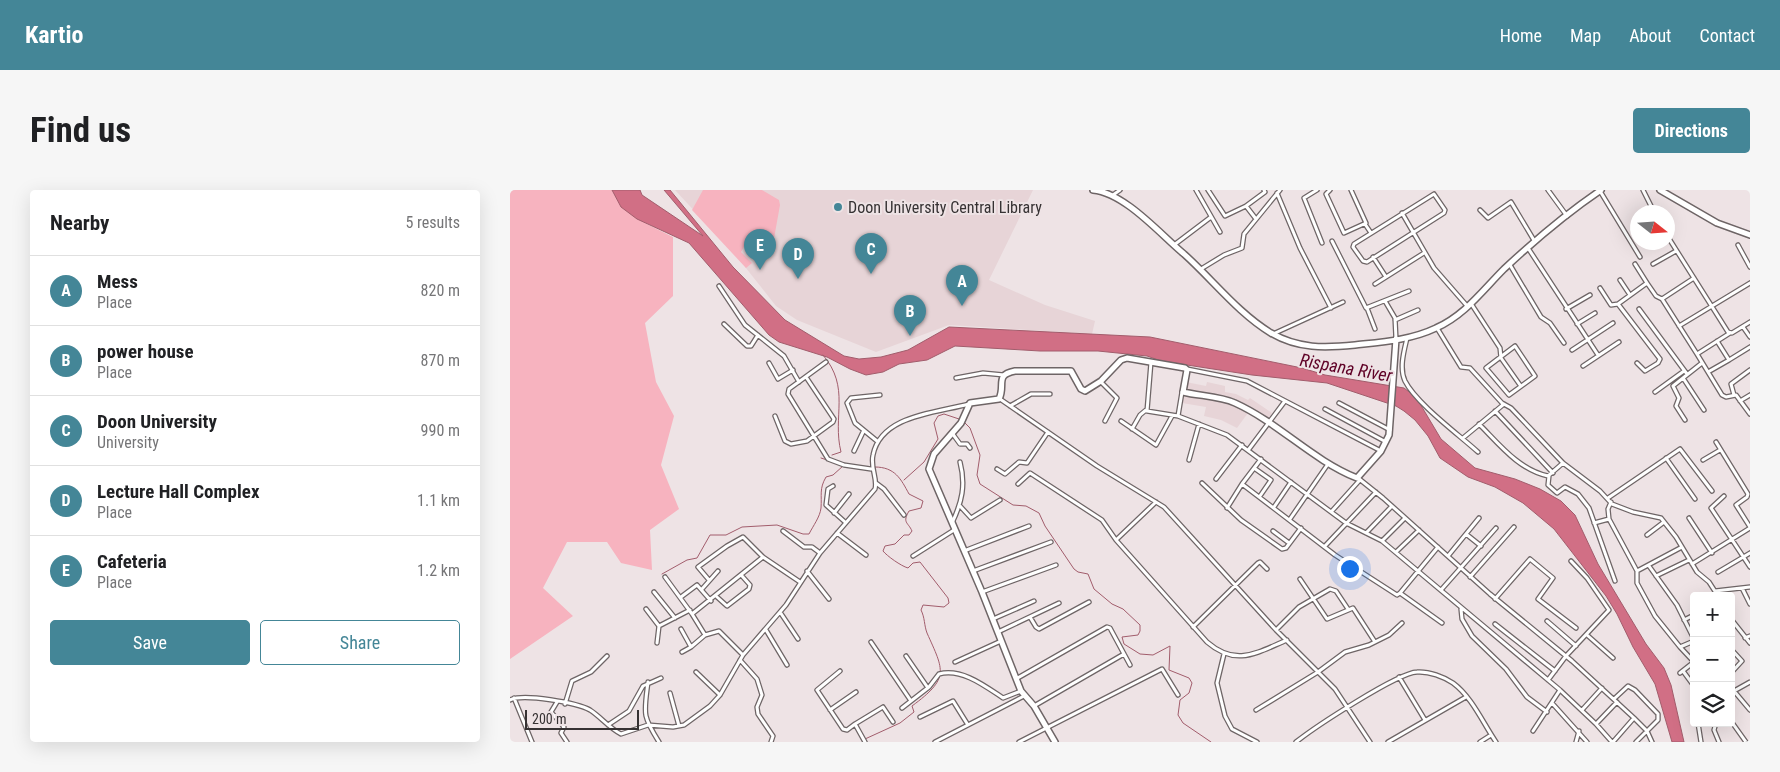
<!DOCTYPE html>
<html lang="en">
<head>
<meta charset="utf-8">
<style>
  body { margin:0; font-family:"Roboto Condensed",sans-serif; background:#f6f6f6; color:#202124 }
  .controls { position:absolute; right:15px; bottom:15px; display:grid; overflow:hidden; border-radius:5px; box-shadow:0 5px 20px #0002 }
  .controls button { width:45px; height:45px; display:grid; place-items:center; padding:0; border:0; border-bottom:1px solid #e0e0e0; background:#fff; color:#202124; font:25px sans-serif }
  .compass { position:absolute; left:1120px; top:15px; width:45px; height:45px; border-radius:50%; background:#fff; box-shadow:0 5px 20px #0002; rotate:107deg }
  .scale { position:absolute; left:15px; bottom:12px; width:114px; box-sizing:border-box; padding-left:5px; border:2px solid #363233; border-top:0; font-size:14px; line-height:18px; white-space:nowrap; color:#363233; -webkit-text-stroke:4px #eee3e5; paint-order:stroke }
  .you { position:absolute; left:839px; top:378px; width:18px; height:18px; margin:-12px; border:4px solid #fff; border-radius:50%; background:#1a73e8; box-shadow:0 0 0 8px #1a73e833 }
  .badge { display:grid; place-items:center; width:32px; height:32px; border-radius:50%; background:#448697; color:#fff; font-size:16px; font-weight:700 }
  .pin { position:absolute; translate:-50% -41px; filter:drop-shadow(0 1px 2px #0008) }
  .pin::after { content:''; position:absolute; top:26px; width:18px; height:15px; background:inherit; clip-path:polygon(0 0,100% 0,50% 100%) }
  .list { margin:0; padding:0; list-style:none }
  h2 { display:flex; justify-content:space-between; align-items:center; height:65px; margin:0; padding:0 20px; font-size:21px }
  h2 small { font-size:16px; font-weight:400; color:#757577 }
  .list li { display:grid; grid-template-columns:32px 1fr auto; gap:15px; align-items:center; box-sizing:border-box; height:70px; padding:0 20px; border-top:1px solid #e0e0e0 }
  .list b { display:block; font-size:19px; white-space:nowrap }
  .list p { margin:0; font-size:16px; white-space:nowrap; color:#757577 }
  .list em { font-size:16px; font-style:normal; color:#757577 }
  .actions { display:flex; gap:10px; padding:15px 20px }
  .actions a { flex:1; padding:11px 0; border:1px solid #448697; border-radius:5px; text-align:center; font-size:18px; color:#448697 }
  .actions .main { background:#448697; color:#fff }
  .icon { flex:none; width:28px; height:28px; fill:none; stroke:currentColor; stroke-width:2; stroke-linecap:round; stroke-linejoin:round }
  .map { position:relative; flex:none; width:1240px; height:552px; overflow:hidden; border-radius:5px }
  header { display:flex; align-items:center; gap:30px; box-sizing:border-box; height:70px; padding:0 25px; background:#448697; color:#fff }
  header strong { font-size:24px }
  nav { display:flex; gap:28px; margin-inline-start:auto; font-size:18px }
  .intro { display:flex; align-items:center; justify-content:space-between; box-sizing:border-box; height:120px; padding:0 30px }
  h1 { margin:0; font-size:35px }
  .button { padding:12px 22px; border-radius:5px; background:#448697; color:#fff; font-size:18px; font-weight:700 }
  main { display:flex; gap:30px; padding:0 30px }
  aside { flex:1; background:#fff; border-radius:5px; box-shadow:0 5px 20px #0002 }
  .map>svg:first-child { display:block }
  .built { fill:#e7d4d7 }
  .green { fill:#f7b3bf }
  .water { fill:#d16f85; stroke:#a25d6c }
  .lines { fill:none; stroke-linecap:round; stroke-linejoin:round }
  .stream { stroke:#a25d6c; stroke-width:1 }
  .street-casing { stroke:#6e6566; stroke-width:5.5 }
  .secondary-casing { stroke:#6e6566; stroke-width:8 }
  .street { stroke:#fff; stroke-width:3 }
  .secondary { stroke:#fff; stroke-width:5 }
  .poi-dot { fill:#448697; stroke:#eee3e5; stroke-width:2 }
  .labels { text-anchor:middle; stroke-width:4; stroke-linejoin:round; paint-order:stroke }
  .poi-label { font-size:16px; fill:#363233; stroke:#eee3e5; text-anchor:start }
  .water-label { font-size:18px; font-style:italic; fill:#5f0126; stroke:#eee3e5 }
</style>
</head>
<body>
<header>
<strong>Kartio</strong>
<nav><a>Home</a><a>Map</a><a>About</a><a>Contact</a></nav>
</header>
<div class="intro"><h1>Find us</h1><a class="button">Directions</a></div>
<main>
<aside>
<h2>Nearby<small>5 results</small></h2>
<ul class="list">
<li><span class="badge">A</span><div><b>Mess</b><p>Place</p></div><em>820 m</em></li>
<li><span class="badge">B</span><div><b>power house</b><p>Place</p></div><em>870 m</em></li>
<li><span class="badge">C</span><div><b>Doon University</b><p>University</p></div><em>990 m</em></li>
<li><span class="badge">D</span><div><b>Lecture Hall Complex</b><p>Place</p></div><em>1.1 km</em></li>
<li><span class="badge">E</span><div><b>Cafeteria</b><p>Place</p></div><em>1.2 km</em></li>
</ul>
<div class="actions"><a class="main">Save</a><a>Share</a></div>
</aside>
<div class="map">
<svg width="1240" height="552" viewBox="0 0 1240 552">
  <rect width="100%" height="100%" fill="#eee3e5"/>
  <path class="built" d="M165,0h358l-44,90 56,25 50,16 -3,13 -143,-9 -73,27 -79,-32 -21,-14 -38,-48z
    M676,192l20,4 1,-4 18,4v6l11,2 12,6 2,-2 22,15 -6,8 -16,-11 -13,18 -16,-8 -17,-4 2,-9 -24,-4z"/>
  <path class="green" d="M0,0h102c12,25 37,35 61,47v59l-28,27 11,59 18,34 -13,49 18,44 -29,21 2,40 -31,-7 -14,-21h-40l-24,46 30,28 -63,43z
    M193,0h59l17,10 1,5 -7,39 -27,-1 -5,9 11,11 -6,5 -54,-58z"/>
  <path class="water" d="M102,0h28l2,5 61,41 -39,-46h6l63,77 52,53 59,36 15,3 22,-2 27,-7 41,-23 201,10 152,31 23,7 79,13 12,9 25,42 34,29 40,11 25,10 21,12 14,14 23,49 48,80 18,24 7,17 13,57h-12l-17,-58 -22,-37 -16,-33 -11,-18 -52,-67 -31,-26 -28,-16 -27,-10 -28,-19 -12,-22 -13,-16 -11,-9 -8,-5 -69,-23 -75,-8 -91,-14 -14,-5 -49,-5h-58l-85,-5 -28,14 -28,4 -16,8 -17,3 -16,-6 -23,-12 -48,-15 -10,-7 -80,-92 -52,-24 -16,-12z"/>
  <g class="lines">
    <path class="stream" d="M313,165c28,33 9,61 18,97l-9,3
      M454,232l6,6 10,27 -3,20 3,9 33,21 13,1 13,7 6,13 29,43 4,3 10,2 6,15 18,15 11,5 17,16v6l-2,4 -16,2 2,7 16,10 13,1 17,-9 -1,24 20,8 3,5 -3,10 -9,7 -2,15 5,8 28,19
      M311,268l6,2
      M394,290l20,-18 14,-23 -4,-16 4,-7 6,-2 15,5
      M152,384l25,-14 10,-2 13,-23h16l16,-8 35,-2 26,9h6c4,-8 11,-17 12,-26 1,-13 -2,-19 5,-31l7,-2 10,-9
      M355,549l35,-16 14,-11 -2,-6c38,-28 32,-35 15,-73 -3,-8 -2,-15 -6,-23l2,-5 21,2 5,-4 -1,-5 -28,-36 -7,1 -5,5c-7,-2 -21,-12 -25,-17l2,-5 10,-2 9,-9h5l3,-4c-4,-9 -10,-8 -3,-20l12,-3 2,-7 -14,-7c-8,-15 -14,-27 -34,-27"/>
    <defs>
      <path id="street" d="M686,0l24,42
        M698,0l17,26 21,-10 10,13
        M807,0l-13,8 18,45
        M820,0l-4,4 18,39 22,-10 -15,-33
        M1038,0l19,26
        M1133,0l11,22
        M1090,1l40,66
        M767,3l23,55 31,60
        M924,4l11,16 -1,3 -77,49 -4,-1 -10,-14 1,-3z
        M603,5l7,-5
        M736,16l19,-14 -1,-2
        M970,20l8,8 23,-16 24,40
        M892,23l32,55 34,39
        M855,34l6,9
        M1158,47l60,95 4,1 18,-11
        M822,51l34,67 43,-17
        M664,55l37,-28
        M1228,55l12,22
        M1018,58l70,107
        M863,67l13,20
        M1125,74l12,19
        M1143,74l23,-13
        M1000,75l31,52 9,6 14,20
        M691,79l23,-14 18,-7 2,-14 36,-44
        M1184,88l-32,21 35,55 33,-21
        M1110,90l10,15
        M865,94l49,-31
        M209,96l26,39 39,31 15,26
        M1090,98l11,17 7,-1
        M875,111l10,17 1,21
        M962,115l28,43 1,10 19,27
        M857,118l8,21
        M1056,119l24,-14
        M1129,119l48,65
        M885,130l23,-10
        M214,134l23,22h4l7,-11
        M1067,134l18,-11
        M1169,136l71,-43
        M1233,137l7,10
        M927,138l24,39 9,1 32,35 9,5 52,55 37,28 12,13 21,8 28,6 15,19 21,35 12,10 9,14
        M763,144l70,-32
        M897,148c-3,13 -8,30 -2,43 11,22 53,53 73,71
        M1207,151l12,19 21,-13
        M1005,156l20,30 -26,19 -23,-27z
        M1062,160l41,-27
        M1187,164l25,41 4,2 10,-2 14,19
        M316,172l-37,27 -1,5 40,65 16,6 27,4
        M641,172l-4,49 31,5 49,19 119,88 36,18 178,149 36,34 16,18
        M259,173l9,16 15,-9
        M1127,173l8,8 13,-8 2,-4 -42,-55 29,-21 9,13 6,3
        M1192,173l-19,15 21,32
        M1073,176l36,-24
        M677,179l60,12 134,70
        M1198,182l21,-12
        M446,188l27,-5 21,2
        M1173,188l-10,8 6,12 -3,8 9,14
        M591,192l16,16 -12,23
        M1145,202l29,-21
        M1224,205l-3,-11 19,-14
        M490,209l97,67 67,41 112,123 59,59 35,53
        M1230,211l10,-6
        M829,213l51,27
        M500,216l21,-12h19
        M815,219l61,33
        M985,221l58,62
        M265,226l10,25 6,3 16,-3 26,-19 1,-3 -28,-42
        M668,226l4,-24
        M611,231l35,24 16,-29
        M969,234c20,20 40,46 69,52l15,-13
        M622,239l8,-14 6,-5
        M442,243l8,11h7l3,4
        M953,248l41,-34
        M367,251l-22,-18 -8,-20 4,-5 29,-3
        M1206,252l32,52 -1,3 -11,8 14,22
        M739,259l36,-48
        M344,261l9,-19
        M1156,268l29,41
        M751,269l-19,25 93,71 62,40 3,-2 38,-46
        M679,270l10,-36
        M1193,270l17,-10
        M744,278l17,12 -11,16
        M487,279l8,5 14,-12 8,1 21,-31
        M1039,286l-1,9 9,8 8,-6 13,7 11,14 26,73
        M848,288l25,20 107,96 82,67 62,57 13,13 5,11
        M706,289l26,-34
        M366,293l8,6 20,26
        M692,293l39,37 41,29 4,-1 15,-20
        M508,294l12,-11 72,47 14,20
        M323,296l-5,3 -2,16 19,17
        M1214,306l-13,12 39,59
        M1098,308l72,-49 32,42
        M646,312l-40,38 91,102c29,25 49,11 80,-2
        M1101,312l-3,7 1,10 28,52 45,-24
        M450,316l11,12 29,-18
        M764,317l17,-25
        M717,318l15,-24
        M822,321l27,-30
        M324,323l15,-19
        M1179,328l23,35
        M780,329l38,-55
        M442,333c10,-21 14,-38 8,-61
        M1084,333l15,-4
        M273,341l21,16h8l8,6
        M763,341l16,12
        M327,343l29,22
        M856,343l26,-27
        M956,344l15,12
        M1137,345l17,-13
        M872,351l23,-23
        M815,356l51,-54
        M454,361l65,-25
        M886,362l23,-22
        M403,366l41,-26
        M938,366l31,-38
        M1182,374l58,-36
        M1139,376l28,39 17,34
        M297,381l22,28
        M463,381l78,-29
        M1127,382v11l18,33 25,31 14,-6
        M1208,382l32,-19
        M1146,386l33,-16
        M155,387l27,37
        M960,387l44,-50
        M790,389l27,40 26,-11 22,34
        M199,390l-11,-13 29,-21 16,-9 20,20 37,25
        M1232,398l8,16
        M192,399l16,-18
        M931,400l55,-62
        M1205,401l35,-4
        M144,402l21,26
        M472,402l74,-27
        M890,403l42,30
        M171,407l16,-12 14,16
        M207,407l10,9 22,-17 1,-4 -8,-9
        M985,409l35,-40 23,19 -15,21 38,29
        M136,419l13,17
        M951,419l1,10 10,17 34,33 21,28 20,15
        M270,422l18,27
        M520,427l6,10 3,2 50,-27
        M483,429l41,-18
        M1221,429l19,24
        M1174,430l10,-5
        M1037,431l29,25
        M985,434l60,47
        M683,437l65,-64 2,-1 7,7
        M171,439l10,18 14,-12
        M256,440l21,35
        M766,440l23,-23 31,-18 6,2 12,18
        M488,442l61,-29
        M1077,445l26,23
        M1235,448l5,-2
        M361,452l40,59
        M147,453l2,-17 31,-16
        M1170,457l14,15
        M1221,459l11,12 -11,12
        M172,462l9,-5
        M714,464l-7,29 8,33 7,13 25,13
        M233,465l-24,-24 -14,4 -13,-21 71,-57
        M396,466l22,32
        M230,470l17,19 5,16 -5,12 1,7 15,22 -2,6
        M445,472l46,-21
        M330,481l-23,19 26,39 4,1 8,-6 10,18
        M1173,481l11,15
        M186,482l24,23
        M1170,483l14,-11
        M889,487l26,43
        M506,489l91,-52 3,1 20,37
        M1038,490l18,-24 43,-46 -22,-32 -16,-17
        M138,492c-4,32 -6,33 11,60
        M1240,492l-16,9 16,19
        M160,503l9,33
        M1184,506v6
        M4,508l18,44
        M1104,509l14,-13 7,4 23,24v6l-22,22
        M0,510c13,-7 68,3 80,10 11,7 19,18 31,24l27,-9 25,2 11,-2 26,-19 10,-11 23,-40 43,-50 34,-52 55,-64c3,-10 -5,-21 -2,-34 8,-40 63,-42 96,-51
        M47,512l-6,10 13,15 -3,6 6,9
        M1042,513l35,39
        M55,514l7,-23 19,-9 16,-16
        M524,516l90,-52
        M392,518l27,-21 10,-13c23,-6 46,12 64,24l18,-7
        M320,520l26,-18
        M746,520l62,-38 27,-20 24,-7 20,-10 13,-12
        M1072,520l20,-22
        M410,527l33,-16 15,24
        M1221,531l15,21
        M1188,533l3,19
        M1206,533l-2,7 5,12
        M345,534l28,-17 10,15
        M1086,534l21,-22
        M98,535l21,-14 14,-25 18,-8
        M1023,541l27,-41
        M425,552l89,-46
        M509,552l143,-73 16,26
        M786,552c19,-15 101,-69 121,-70 12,-1 27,5 36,11 19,14 30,40 43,59
        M878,552l78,-45
        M970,552l11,-7
        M1066,552l3,-11
        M1103,552l21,-24"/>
      <path id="secondary" d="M583,0c32,3 67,44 91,64 29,26 54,59 87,79 27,16 54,15 84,12 27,-3 56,-5 81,-17 29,-13 46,-37 68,-59 30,-28 63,-56 97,-79
        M1150,0l57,33 33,12
        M545,552l-21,-36 -13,-15 -39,-99 -53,-123 5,-15 27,-31 9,-20 29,-4c7,-14 -5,-24 16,-28h56l10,18 4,2 16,-10 20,-21 6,-2 58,10 2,2 -4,22c16,4 37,4 52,11 44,20 77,57 122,75l24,-27 8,-16 7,-96"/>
    </defs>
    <use href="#street" class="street-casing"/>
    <use href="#secondary" class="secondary-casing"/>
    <use href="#street" class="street"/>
    <use href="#secondary" class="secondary"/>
  </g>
  <circle class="poi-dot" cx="328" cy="17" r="5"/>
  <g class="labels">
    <g class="poi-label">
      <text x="338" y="23">Doon University Central Library</text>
    </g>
    <g class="water-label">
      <text transform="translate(836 178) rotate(10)" y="6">Rispana River</text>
    </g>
  </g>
</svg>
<div class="controls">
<button>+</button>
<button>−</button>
<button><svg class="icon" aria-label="layers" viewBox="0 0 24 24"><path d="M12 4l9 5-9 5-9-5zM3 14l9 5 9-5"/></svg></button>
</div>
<svg class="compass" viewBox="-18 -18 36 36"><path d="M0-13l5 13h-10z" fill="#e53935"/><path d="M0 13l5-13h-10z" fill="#757577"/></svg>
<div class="scale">200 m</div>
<div class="you"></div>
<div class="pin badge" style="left:452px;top:116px">A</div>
<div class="pin badge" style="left:400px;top:146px">B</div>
<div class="pin badge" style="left:361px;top:84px">C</div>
<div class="pin badge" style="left:288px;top:89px">D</div>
<div class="pin badge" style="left:250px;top:80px">E</div>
</div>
</main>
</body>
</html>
